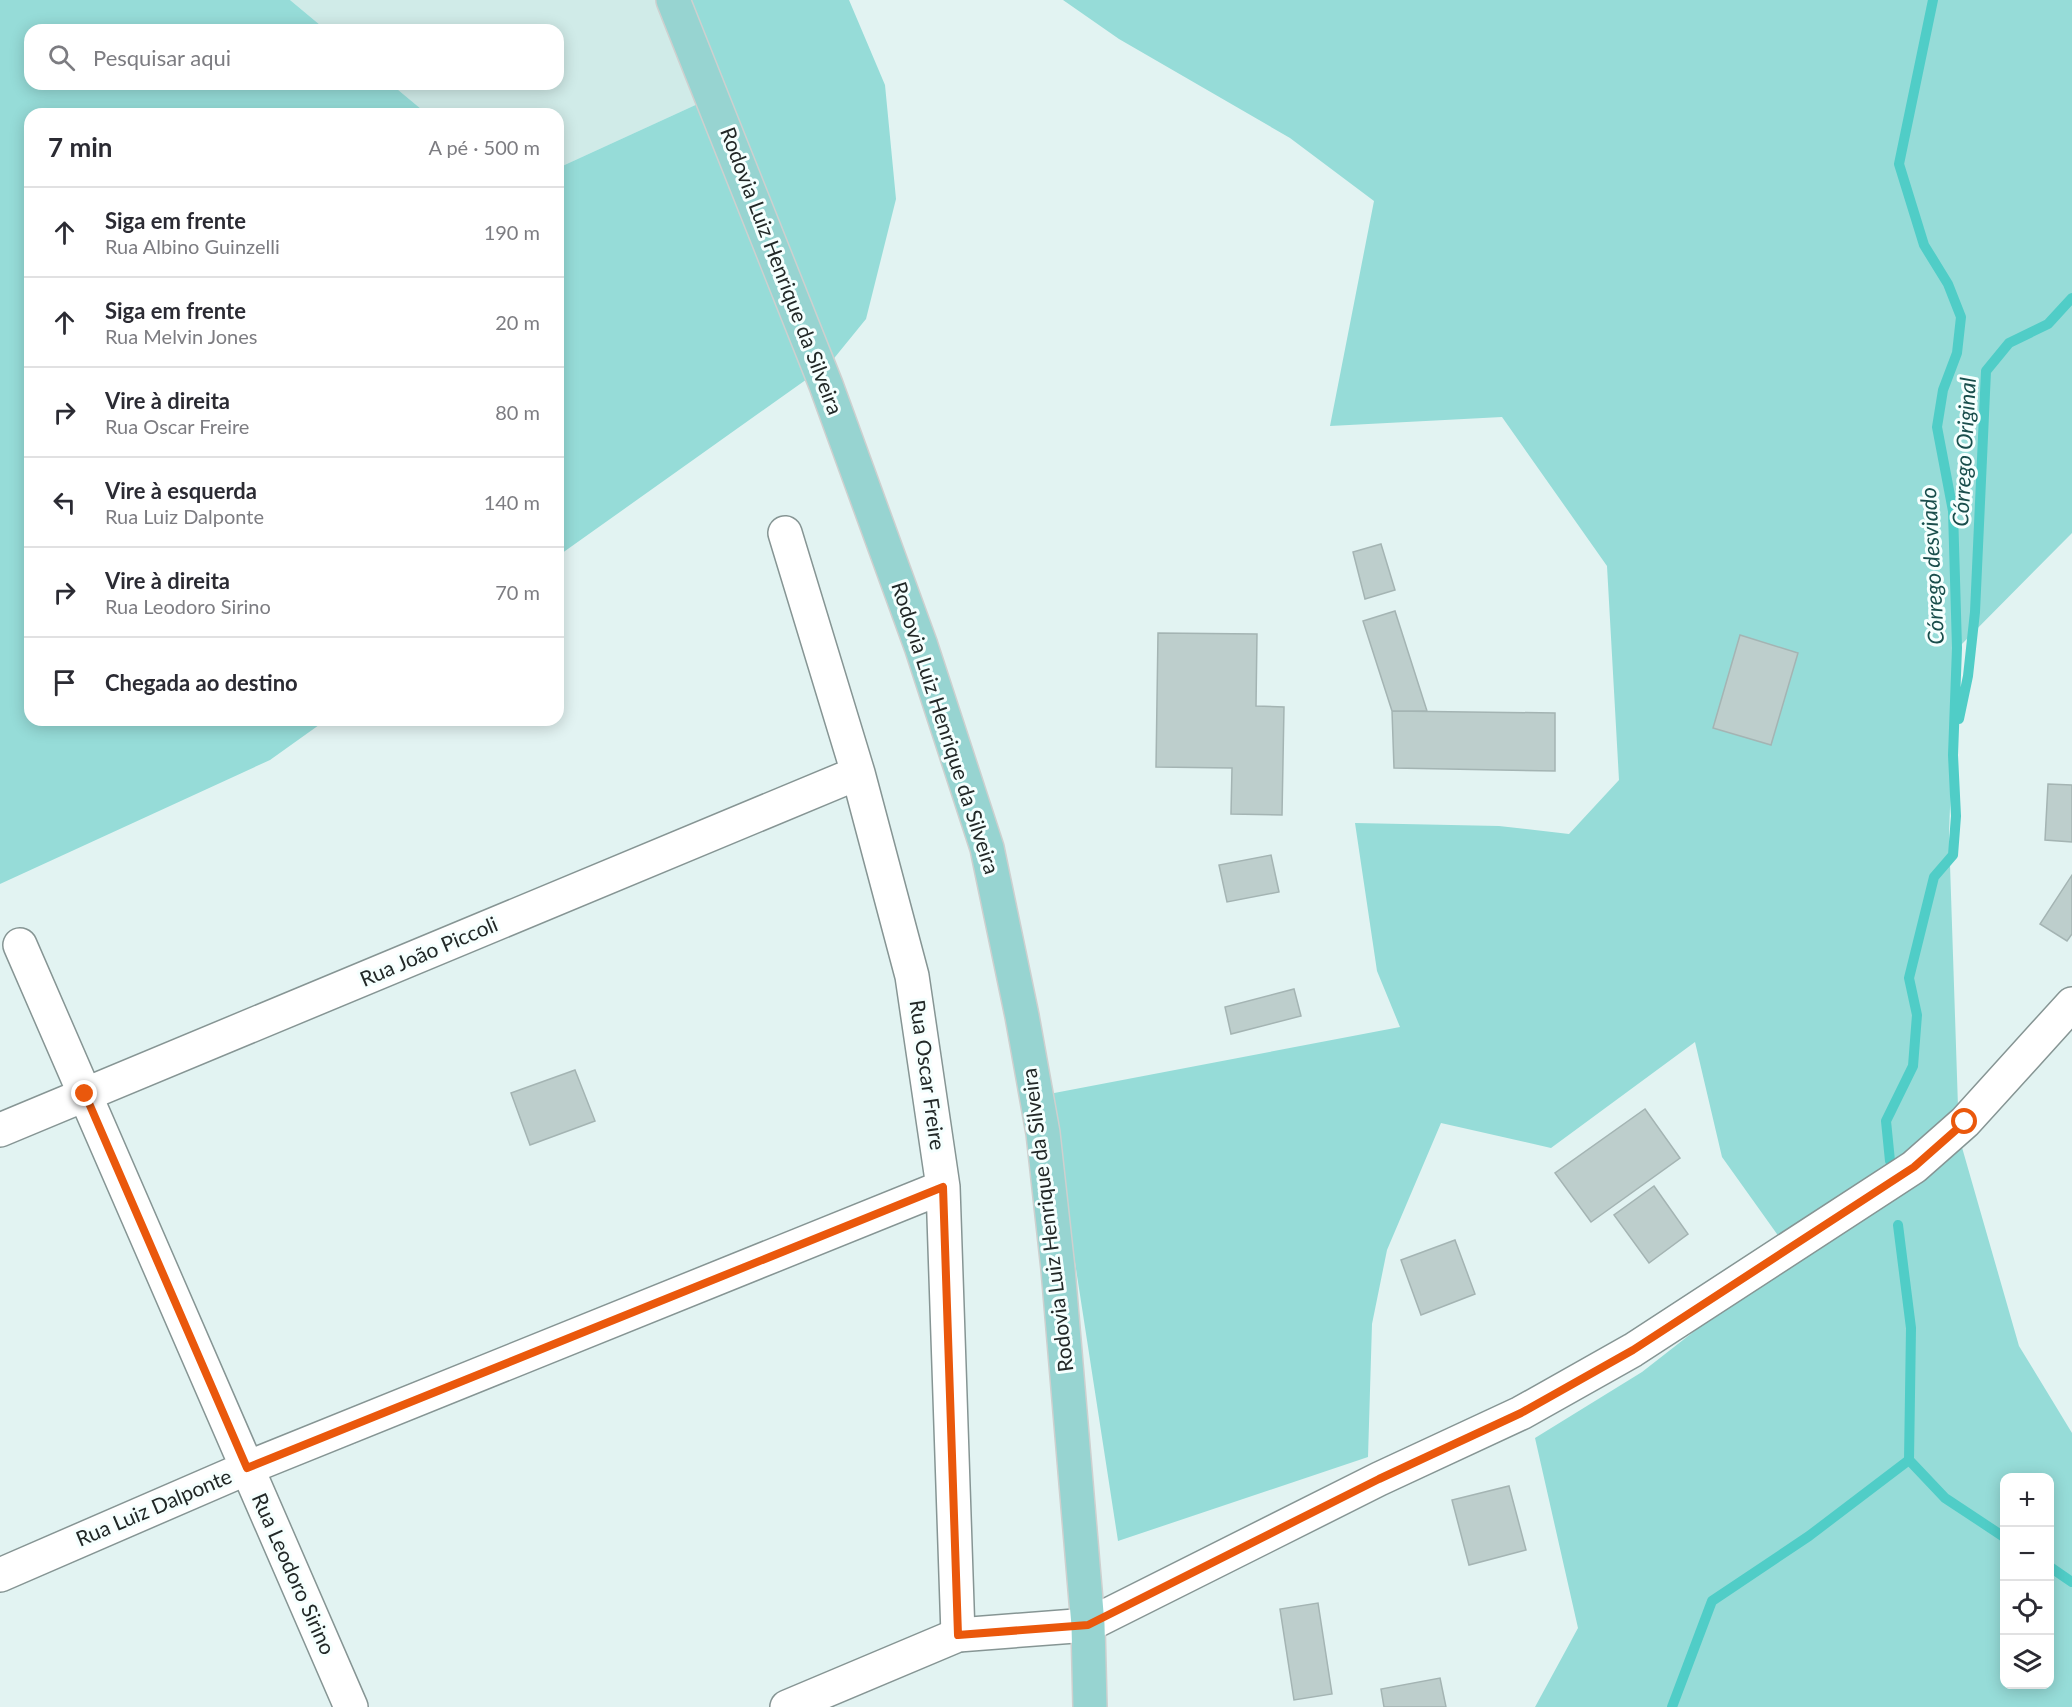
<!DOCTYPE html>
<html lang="pt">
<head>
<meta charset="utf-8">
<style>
  body { margin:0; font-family:Lato,sans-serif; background:#f7f7f7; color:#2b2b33 }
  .controls { position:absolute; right:18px; bottom:18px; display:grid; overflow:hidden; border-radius:12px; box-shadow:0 3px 15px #0003 }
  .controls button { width:54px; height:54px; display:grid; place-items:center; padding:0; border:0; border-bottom:2px solid #e1e1e2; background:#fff; color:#2b2b33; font:30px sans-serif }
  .stop { position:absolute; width:18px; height:18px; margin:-14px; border:4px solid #ea580c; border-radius:50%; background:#fff }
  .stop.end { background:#ea580c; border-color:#fff; box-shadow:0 2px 6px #0008 }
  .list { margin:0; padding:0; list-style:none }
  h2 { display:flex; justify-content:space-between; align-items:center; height:78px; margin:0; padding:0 24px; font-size:26px }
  h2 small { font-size:20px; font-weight:400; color:#7c7c81 }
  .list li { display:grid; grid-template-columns:39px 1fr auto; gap:18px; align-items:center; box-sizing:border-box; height:90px; padding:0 24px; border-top:2px solid #e1e1e2 }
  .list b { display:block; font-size:22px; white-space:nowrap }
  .list p { margin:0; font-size:20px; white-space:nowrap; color:#7c7c81 }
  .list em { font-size:20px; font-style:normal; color:#7c7c81 }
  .icon { flex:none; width:33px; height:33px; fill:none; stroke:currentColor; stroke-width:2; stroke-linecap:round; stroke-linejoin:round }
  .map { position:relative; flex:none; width:2072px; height:1707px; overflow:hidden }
  .search { position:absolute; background:#fff; box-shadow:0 3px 15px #0003; left:24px; top:24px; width:540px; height:66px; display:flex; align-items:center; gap:15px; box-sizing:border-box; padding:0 21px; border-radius:18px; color:#7c7c81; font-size:22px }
  .panel { position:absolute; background:#fff; box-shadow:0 3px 15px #0003; left:24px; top:108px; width:540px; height:618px; border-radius:18px }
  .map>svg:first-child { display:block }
  .built { fill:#d0ebe8 }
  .green { fill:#96dcd8; fill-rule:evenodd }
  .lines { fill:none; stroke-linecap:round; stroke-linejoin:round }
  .stream { stroke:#50cdc7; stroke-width:10 }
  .building { fill:#bdcecc; stroke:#a4b4b3; stroke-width:1.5 }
  .minor-casing { stroke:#869594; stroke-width:36 }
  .tertiary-casing { stroke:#869594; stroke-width:36 }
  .primary-casing { stroke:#ced0cf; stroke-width:36 }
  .minor { stroke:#fff; stroke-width:33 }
  .tertiary { stroke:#fff; stroke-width:33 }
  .primary { stroke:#97d4d1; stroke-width:33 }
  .route { stroke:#ea580c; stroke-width:8 }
  .labels { text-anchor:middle; stroke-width:6; stroke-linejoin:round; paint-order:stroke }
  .street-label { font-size:21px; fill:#222827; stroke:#f5fffe }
  .water-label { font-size:22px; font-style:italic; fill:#194e4c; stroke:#f5fffe }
</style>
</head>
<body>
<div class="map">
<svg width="2072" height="1707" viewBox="0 0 2072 1707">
  <rect width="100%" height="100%" fill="#e2f3f2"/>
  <path class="built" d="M290,0h399l37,91 -168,77v-54h-131l-36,-30h167v-54h-232z"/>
  <path class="green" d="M0,0h290l36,30h-296v54h361l36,30h-397v606h296l-56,40 -270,124z
    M689,0h160l36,85 11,114 -30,120 -35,43 -273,194v-388l168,-77z
    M1063,0h1009v533l-116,117 -7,184 10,303 60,209 53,87v274h-537l43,-79 -43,-190 107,-66 150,-117 -70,-98 -27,-115 -144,106 -110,-25 -54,127 -15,74 -4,133 -250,84 -69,-447 351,-67 -23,-56 -22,-148 144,3 70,8 50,-54 -12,-214 -105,-149 -172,9 44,-225 -84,-63 -171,-99zM2004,1478h46v206h-46z"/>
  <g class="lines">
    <path class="stream" d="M1959,719l9,-43 7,-64 11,-241 23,-28 39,-19 24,-26
      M1890,1161l-4,-40 27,-55 4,-51 -8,-37 25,-101 19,-22 3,-39 -3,-61 4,-107 -4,-137 -16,-84 6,-37 14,-37 4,-36 -13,-33 -24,-39 -25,-81 34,-164
      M1909,1460l36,38 59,39
      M2050,1567l22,15
      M1672,1707l40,-106 97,-65 100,-76 2,-132 -13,-103"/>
  </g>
  <path class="building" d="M1381,544l14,46 -30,9 -12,-47z
    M1395,611l32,100h-35l-29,-90z
    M1158,633l99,1 -1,72 28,1 -2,108 -51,-1 1,-46 -76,-1z
    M1740,635l58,18 -27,92 -58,-17z
    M1392,711l163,2v58l-161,-3z
    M2048,784l24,1v57l-27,-2z
    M1271,855l8,37 -52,10 -8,-37z
    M2072,875v59l-5,7 -27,-17z
    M1294,989l7,27 -70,18 -6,-27z
    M575,1070l20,51 -65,24 -19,-52z
    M1645,1109l35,49 -89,64 -36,-49z
    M1654,1186l34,48 -39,29 -35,-48z
    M1455,1240l20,54 -54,21 -20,-55z
    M1509,1486l17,64 -57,15 -17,-65z
    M1318,1603l14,91 -38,6 -14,-91z
    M1440,1678l6,29h-62l-3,-18z"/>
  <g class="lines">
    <defs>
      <path id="minor" d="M785,533l73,240 54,203 31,211 15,448
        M20,945l331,762
        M0,1130l858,-357
        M0,1575l247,-107 696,-281
        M1088,1625l291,-146 142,-66 112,-63 281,-183 51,-45 107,-118"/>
      <path id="tertiary" d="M787,1707l171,-72 130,-10"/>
      <path id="primary" d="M673,0l153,385 95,261 66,202 35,168 21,117 15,136 30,356 2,82"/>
    </defs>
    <use href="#minor" class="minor-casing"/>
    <use href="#tertiary" class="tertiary-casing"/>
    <use href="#primary" class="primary-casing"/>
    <use href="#minor" class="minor"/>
    <use href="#tertiary" class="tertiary"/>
    <use href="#primary" class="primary"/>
  </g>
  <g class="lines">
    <path class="route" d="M85,1094l162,374 696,-281 15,448 130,-10 291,-146 142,-66 112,-63 281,-183 51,-45"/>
  </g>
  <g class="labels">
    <g class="street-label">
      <text transform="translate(781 271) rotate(69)" y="7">Rodovia Luiz Henrique da Silveira</text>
      <text transform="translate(945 728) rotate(72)" y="7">Rodovia Luiz Henrique da Silveira</text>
      <text transform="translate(429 952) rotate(-23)" y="7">Rua João Piccoli</text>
      <text transform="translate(927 1075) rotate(82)" y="7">Rua Oscar Freire</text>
      <text transform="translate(1048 1220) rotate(-97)" y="7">Rodovia Luiz Henrique da Silveira</text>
      <text transform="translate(154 1508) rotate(-23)" y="7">Rua Luiz Dalponte</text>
      <text transform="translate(293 1574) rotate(66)" y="7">Rua Leodoro Sirino</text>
    </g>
    <g class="water-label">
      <text transform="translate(1964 452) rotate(-87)" y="8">Córrego Original</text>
      <text transform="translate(1932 566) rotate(-93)" y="8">Córrego desviado</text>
    </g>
  </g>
</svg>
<div class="controls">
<button>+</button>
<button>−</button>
<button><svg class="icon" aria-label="locate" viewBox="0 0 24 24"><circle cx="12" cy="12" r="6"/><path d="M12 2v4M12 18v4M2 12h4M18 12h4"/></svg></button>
<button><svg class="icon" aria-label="layers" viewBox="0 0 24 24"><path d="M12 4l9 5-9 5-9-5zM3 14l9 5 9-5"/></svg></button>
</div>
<div class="stop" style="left:1965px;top:1122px"></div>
<div class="stop end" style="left:85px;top:1094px"></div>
<div class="search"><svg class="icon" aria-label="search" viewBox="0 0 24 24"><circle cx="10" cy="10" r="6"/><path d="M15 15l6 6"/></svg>Pesquisar aqui</div>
<section class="panel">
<h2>7 min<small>A pé · 500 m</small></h2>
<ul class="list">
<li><svg class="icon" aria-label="ahead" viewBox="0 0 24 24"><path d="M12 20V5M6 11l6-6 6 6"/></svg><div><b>Siga em frente</b><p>Rua Albino Guinzelli</p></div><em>190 m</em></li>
<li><svg class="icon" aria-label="ahead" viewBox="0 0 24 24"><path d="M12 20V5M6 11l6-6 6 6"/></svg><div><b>Siga em frente</b><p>Rua Melvin Jones</p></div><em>20 m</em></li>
<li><svg class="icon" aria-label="right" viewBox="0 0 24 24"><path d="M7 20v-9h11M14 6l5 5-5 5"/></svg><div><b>Vire à direita</b><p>Rua Oscar Freire</p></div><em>80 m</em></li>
<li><svg class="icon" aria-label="left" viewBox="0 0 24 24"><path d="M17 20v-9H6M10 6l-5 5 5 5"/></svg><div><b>Vire à esquerda</b><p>Rua Luiz Dalponte</p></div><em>140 m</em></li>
<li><svg class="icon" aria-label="right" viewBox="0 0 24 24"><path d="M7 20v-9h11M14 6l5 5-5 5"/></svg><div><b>Vire à direita</b><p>Rua Leodoro Sirino</p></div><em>70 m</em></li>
<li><svg class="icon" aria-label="arrive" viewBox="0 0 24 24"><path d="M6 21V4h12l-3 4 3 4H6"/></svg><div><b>Chegada ao destino</b></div></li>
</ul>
</section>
</div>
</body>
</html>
